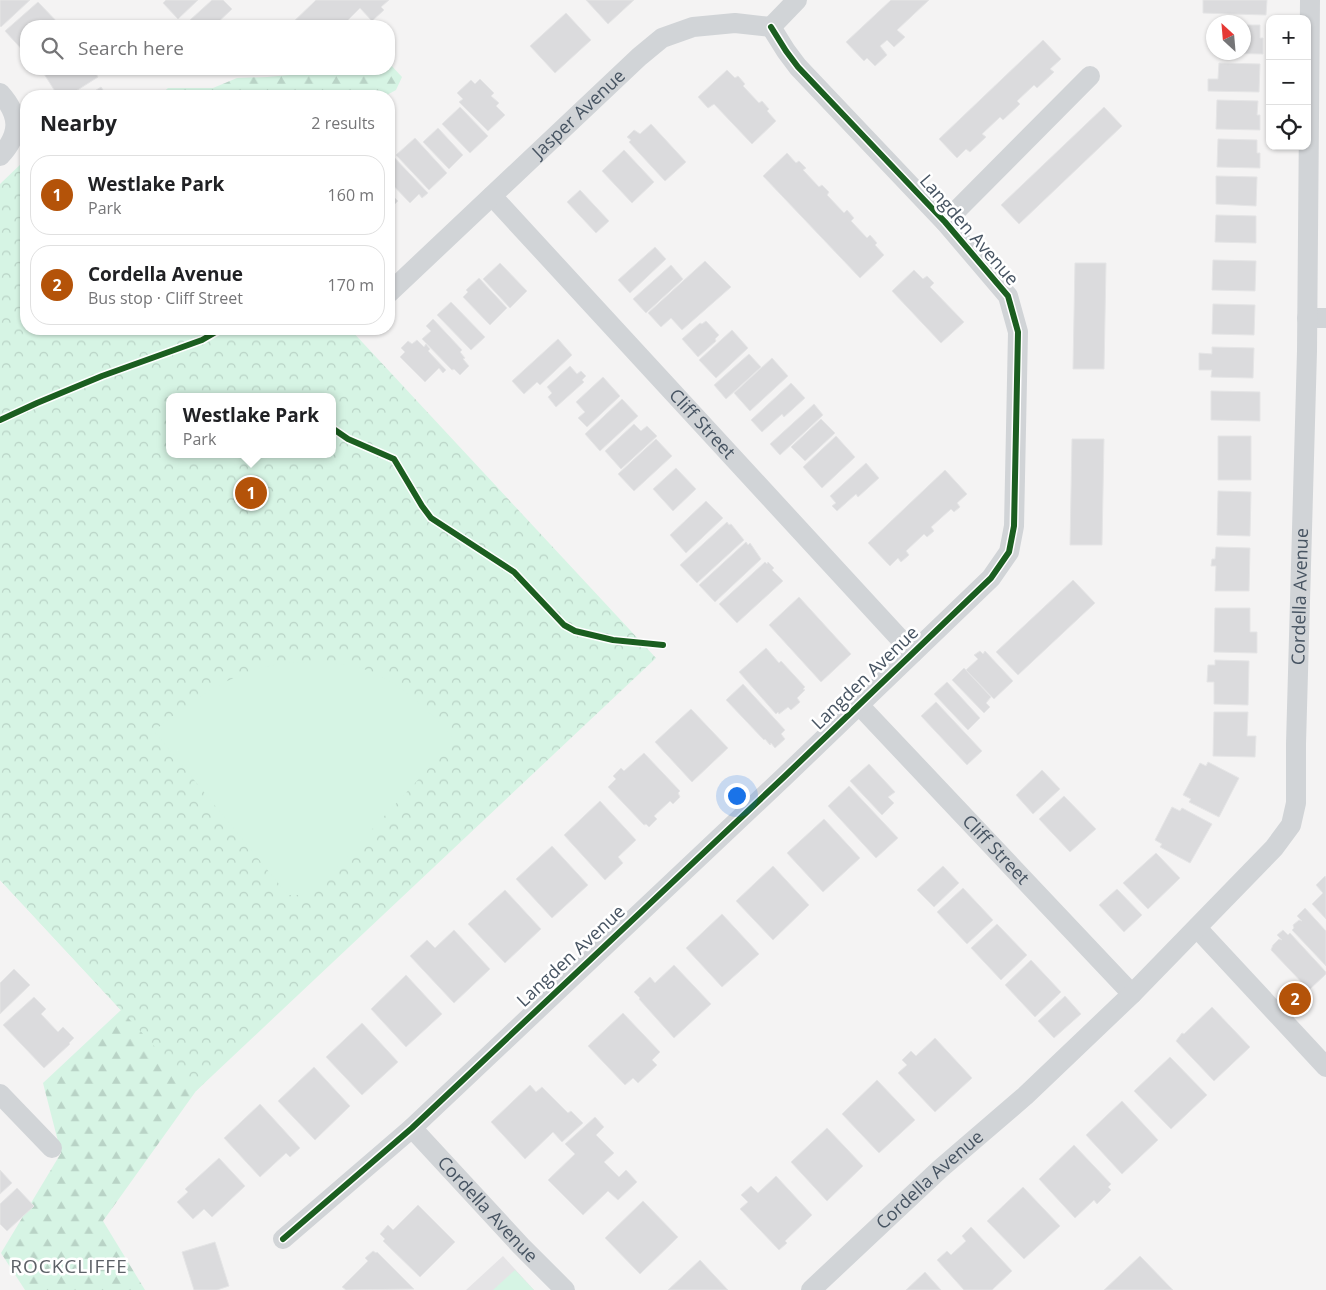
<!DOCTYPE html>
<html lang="en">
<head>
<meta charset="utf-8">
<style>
  body { margin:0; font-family:"Open Sans",sans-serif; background:#f2f2f2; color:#202124 }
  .controls { position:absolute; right:15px; top:15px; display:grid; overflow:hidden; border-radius:10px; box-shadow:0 1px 4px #0004 }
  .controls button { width:45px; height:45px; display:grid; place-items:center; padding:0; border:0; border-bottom:1px solid #e0e0e0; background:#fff; color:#202124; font:25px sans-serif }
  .compass { position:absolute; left:1206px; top:15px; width:45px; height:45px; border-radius:50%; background:#fff; box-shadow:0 1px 4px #0004; rotate:334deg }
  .you { position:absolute; left:736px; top:795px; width:18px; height:18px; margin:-12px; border:4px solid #fff; border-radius:50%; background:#1a73e8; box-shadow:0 0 0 8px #1a73e833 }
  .badge { display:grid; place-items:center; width:32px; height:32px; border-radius:50%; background:#b45309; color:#fff; font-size:16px; font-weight:700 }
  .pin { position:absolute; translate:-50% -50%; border:2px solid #fff; box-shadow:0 1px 5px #0006 }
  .popup { position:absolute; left:166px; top:393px; width:170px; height:65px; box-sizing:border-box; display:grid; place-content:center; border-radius:10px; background:#fff; filter:drop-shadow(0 1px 4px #0005); font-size:16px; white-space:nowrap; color:#757577 }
  .popup b { font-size:19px; color:#202124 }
  .popup::after { content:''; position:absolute; left:50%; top:100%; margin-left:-10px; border:10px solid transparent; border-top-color:#fff }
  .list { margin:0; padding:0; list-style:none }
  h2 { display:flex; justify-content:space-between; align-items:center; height:65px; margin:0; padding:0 20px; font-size:21px }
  h2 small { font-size:16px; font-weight:400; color:#757577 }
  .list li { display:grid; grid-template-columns:32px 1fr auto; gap:15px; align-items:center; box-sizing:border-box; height:80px; margin:0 10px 10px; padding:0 10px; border:1px solid #e0e0e0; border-radius:20px }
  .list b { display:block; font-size:19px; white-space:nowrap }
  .list p { margin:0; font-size:16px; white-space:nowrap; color:#757577 }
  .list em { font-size:16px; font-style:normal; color:#757577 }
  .icon { flex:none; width:28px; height:28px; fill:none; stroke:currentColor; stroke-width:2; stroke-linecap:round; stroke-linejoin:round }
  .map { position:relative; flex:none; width:1326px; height:1290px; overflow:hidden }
  .search { position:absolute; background:#fff; box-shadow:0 1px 4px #0004; left:20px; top:20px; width:375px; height:55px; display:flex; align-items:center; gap:12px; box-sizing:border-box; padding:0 18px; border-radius:20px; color:#757577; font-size:19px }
  .panel { position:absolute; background:#fff; box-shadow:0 1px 4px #0004; left:20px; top:90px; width:375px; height:245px; border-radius:20px }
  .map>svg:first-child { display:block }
  .education { fill:#e5e4e6 }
  .forest { fill:url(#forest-firs) }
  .park { fill:url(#park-crowns); fill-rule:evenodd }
  .pitch { fill:#d6f4e4 }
  .building { fill:#dbdbdd; stroke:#e5e5e6 }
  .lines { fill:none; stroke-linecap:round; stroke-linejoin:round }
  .street { stroke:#d1d4d7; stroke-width:20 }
  .cycleway-casing { stroke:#fff; stroke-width:9 }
  .cycleway { stroke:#1b5e20; stroke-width:6 }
  .labels { text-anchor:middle; stroke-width:5; stroke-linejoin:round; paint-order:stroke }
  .street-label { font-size:18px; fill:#475462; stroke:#fff }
  .neighbourhood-label { font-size:19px; letter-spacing:1px; fill:#5e6268; stroke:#fff }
</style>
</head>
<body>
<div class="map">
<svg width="1326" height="1290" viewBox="0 0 1326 1290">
  <defs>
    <pattern id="forest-firs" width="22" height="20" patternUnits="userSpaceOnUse" patternTransform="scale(1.25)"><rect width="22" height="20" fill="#d6f4e4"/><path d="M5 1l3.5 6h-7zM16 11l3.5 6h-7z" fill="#b9d3c6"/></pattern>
    <pattern id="park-crowns" width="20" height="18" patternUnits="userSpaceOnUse" patternTransform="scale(1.25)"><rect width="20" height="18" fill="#d6f4e4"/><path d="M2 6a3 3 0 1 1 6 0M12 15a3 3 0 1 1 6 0" fill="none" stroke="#b9d3c6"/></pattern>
  </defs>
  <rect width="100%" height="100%" fill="#f4f3f3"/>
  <path class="education" d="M503,1256l31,34h-68z"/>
  <path class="forest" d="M389,63l13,14 -6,13 -11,6h-226l9,-8h45l24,-10 30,-1 34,-3 11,-5h77z
    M0,867l213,207 -17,17 -93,130 42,69h-120l-24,-37 60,-100 -18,-70 78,-73 -121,-130z"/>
  <path class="park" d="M24,161l2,2v166h324l306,329 -460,433 -196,-211v-696zM170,397h162v57h-162z"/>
  <path class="pitch" d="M318,662c11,1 24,2 35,4 41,9 75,44 102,74l-144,155h-23l-134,-164c39,-32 81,-62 133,-68 10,-1 21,-1 31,-1z
    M515,1270l19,20h-41z"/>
  <path class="building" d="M0,0h30l-29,27 -1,-1z
    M166,0h32l-20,19 -15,-16z
    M212,0h11l9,9 -18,17h-18l-6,-6z
    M316,0h73l-8,7 3,3 -12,11 -12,-13 -18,18h-53z
    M586,0h48l-26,24z
    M891,0h38l-32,30 8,7 -11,10 -7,-7 -7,6 7,9 -12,11 -8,-8 -3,3 -18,-19z
    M1203,0h64l-1,15 -63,-2z
    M38,2l23,24h-35v28l-21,-23z
    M566,13l25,27 -36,33 -25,-27z
    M1244,25h16v13h3v16l-45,-1 26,-1z
    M1043,40l18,19 -11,10 4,3 -17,16 -3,-3 -17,16 3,3 -17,16 -3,-3 -18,17 4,3 -16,15 -4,-3 -9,9 -18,-19z
    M1219,63l41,1 -1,28 -51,-1v-12h10z
    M41,69h52l5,8 -30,19h-10z
    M727,70l8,8 3,-2 7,8 -2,2 16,17 3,-2 7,8 -2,2 9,10 -24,23 -38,-40 -6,4 -10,-11z
    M480,79l14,14 -3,3 8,7 -3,3 9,9 -17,16 -29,-29 4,-3 -6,-6 14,-13 4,4z
    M101,87l6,9h-20z
    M1217,100l41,1 -1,14h3v15l-44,-1z
    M460,107l28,29 -18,17 -28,-29z
    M1104,107l18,19 -103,98 -18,-19z
    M651,124l35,38 -21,19 -36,-39 2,-2 -4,-3 7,-7 6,4z
    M438,128l25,27 -14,14 -26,-27z
    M415,138l32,35 -18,17 -33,-35z
    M1218,139l39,1v13h3v15l-43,-1z
    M624,150l30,32 -22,21 -30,-32z
    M787,153l9,10 3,-2 7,7 -3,2 16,17 3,-2 7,7 -2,3 17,18 3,-3 7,8 -3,3 16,17 3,-3 7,8 -2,2 9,10 -24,23 -97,-102z
    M391,154l37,39 -6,5 -3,-4 -9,9 -21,-22v-25z
    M1216,176l41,1 -1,29 -40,-2z
    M580,190l29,31 -13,12 -29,-31z
    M389,192l9,9 -9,9z
    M1216,215l40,1v27l-41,-1z
    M655,247l11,12 -36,34 -12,-13z
    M1213,260l43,1 -1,30 -43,-1z
    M705,261l26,26 -49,43 -11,-12 -10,9 -13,-14z
    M500,263l27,28 -17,17 -27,-29z
    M1075,263h31l-2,106h-31z
    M671,265l12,14 -37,34 -13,-14z
    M914,270l9,9 4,-3 7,7 -4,4 34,35 -23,21 -49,-52z
    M479,278l28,30 -17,17 -27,-28 5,-5 -2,-2z
    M451,302l34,35 -14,13 -34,-35z
    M1213,304l42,1 -1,30 -42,-1z
    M433,319l29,31 -2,2 5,6 -2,1 6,7 -9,9 -6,-6 -2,1 -30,-31 9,-8 -5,-5z
    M706,321l13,14 -4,4 1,2 -18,16 -16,-18 18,-16 2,1z
    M732,330l16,18 -32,30 -17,-18z
    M558,339l14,16 -32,30 -3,-3 -13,12 -12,-13z
    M417,340l7,7 2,-3 4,5 -2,2 18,19 -3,3 -4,-5 -14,14 -25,-25 5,-5 -4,-4 7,-7 4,3z
    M1212,347l42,1 -1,30 -42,-1 1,-7h-13v-17l13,1z
    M749,354l12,13 -35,32 -12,-14z
    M772,358l16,18 -38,35 -16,-18z
    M570,366l7,8 4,-3 5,5 -4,4 2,2 -28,25 -8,-10 4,-4 -5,-6z
    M603,377l17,19 -33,31 -9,-9 7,-6 -9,-10z
    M791,383l14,15 -21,19 -2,-3 -20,18 -11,-12z
    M1211,391l49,1v29l-49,-1z
    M622,399l16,17 -38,35 -15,-17z
    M814,404l9,11 -43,40 -10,-11z
    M821,419l14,14 -30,28 -14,-14z
    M634,424l7,7 6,-5 10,10 -36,33 -16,-18z
    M836,436l19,21 -33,31 -19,-21z
    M1218,436h33v44h-33z
    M656,439l16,17 -38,35 -16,-17z
    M1072,439h32l-2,106h-32z
    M866,463l13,15 -21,19 -2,-3 -19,17 -5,-5 4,-3 -6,-7z
    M676,468l20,21 -23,22 -20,-22z
    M945,470l22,24 -10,9 3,4 -6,5 -3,-3 -20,18 3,4 -7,6 -3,-3 -18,17 3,4 -8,7 -3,-4 -8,8 -22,-23z
    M1218,491l33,1 -1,44 -33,-1z
    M706,501l17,17 -37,35 -16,-18z
    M727,522l2,3 2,-1 13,16 -47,43 -17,-18z
    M746,542l2,3 2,-2 11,16 -46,43 -16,-17z
    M1216,547l34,1 -1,43h-34l1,-25h-5l1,-7h3z
    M765,562l2,2 1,-2 6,6 -2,2 11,11 -46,42 -18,-19z
    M1073,580l22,23 -77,72 -22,-23z
    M799,597l52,57 -30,28 -52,-57z
    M1215,608h35v24h7v21l-43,-1z
    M766,648l13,15 2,-2 24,26 -2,2 2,1 -8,8 3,4 -9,8 -3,-3 -9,7 -1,-2 -2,2 -37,-42z
    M980,651l3,3 2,-3 28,30 -19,18 -28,-29 12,-11 -4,-4z
    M1215,660l34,1 -1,44 -34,-1v-22h-7l1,-17h7z
    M964,668l27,29 -5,6 4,4 -6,6 -32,-33z
    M947,682l33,36 -12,12 -34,-36z
    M743,684l42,46 -4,4 4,5 -10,9 -4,-5 -1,2 -5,-6 -1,1 -38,-40z
    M936,702l46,49 -15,14 -46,-49z
    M691,709l37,39 -36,34 -37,-40z
    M1214,712h34l-1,24h9l-1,21 -42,-1z
    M644,753l36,38 -2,2 2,4 -7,7 -3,-3 -16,15 3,3 -8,8 -3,-3 -2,1 -36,-38 8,-8 -3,-3 8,-8 3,3z
    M1208,762l31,16 -20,39 -30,-15 2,-3 -8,-4 17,-32 6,3z
    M869,764l26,28 -7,5 6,6 -12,12 -32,-34z
    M1042,770l18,19 -27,25 -17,-19z
    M849,786l49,52 -22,20 -48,-52z
    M1064,796l32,33 -26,23 -31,-33z
    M600,801l36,39 -18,17 5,6 -18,17 -41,-45z
    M1172,807l8,4 2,-3 30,16 -22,39 -30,-16 2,-3 -7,-4z
    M824,819l36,39 -37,34 -36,-39z
    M552,846l36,39 -36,33 -36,-39z
    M1156,853l24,25 -32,31 -25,-26z
    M773,866l36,39 -36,35 -37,-39z
    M943,866l16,17 -25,24 -17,-17z
    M1325,876l1,2v41l-14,-15 11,-11 -7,-8z
    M963,888l30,32 -26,24 -30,-32z
    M1117,889l25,26 -18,17 -25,-27z
    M505,890l36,39 -36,34 -37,-39z
    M1305,908l21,23v35l-34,-36 2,-2 -1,-3 6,-5 3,1 -5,-5z
    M722,914l37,40 -37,33 -36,-39z
    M997,924l30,31 -26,25 -30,-32z
    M454,930l36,39 -36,34 -44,-47 17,-16 8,8z
    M1283,930l5,5 2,-2 36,39v2l-17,16 -38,-40 2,-5 6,-6 3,1 -5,-5z
    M1031,960l30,32 -26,25 -30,-32z
    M674,965l37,39 -37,34 -35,-39 1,-1 -6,-6 16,-15 5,6z
    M14,969l16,16 -30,29v-31z
    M406,975l36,39 -36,33 -35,-38z
    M1065,996l16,18 -27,24 -16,-17z
    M34,997l12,12 -5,5 17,18 5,-5 11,11 -5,5 1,1 -26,24 -41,-43z
    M1212,1007l38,40 -36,34 -38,-40 6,-8 2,1z
    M623,1013l37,39 -8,8 5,5 -19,18 -5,-5 -8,7 -37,-39z
    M362,1023l36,39 -36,33 -36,-38z
    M935,1038l37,40 -37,34 -37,-39 9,-8 -5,-5 9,-9 5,5z
    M1170,1057l37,38 -36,34 -37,-38z
    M314,1067l36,39 -35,34 -37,-39z
    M877,1080l38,40 -36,33 -37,-39z
    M530,1085l6,7 6,-5 26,26 3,-2 12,12 -21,19 -9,-10 -28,27 -34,-37z
    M1122,1101l36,39 -36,34 -36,-39z
    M260,1104l40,44 -10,9 -4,-4 -26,24 -36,-39z
    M595,1117l9,10 -8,8 18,18 -10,9 15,15 7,-7 11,12 -19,18 -10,-9 -25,24 -35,-35 27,-26 -10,-10z
    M827,1128l36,38 -36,35 -36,-39z
    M1074,1145l37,39 -3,3 3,3 -14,14 -3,-4 -19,18 -36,-39z
    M219,1158l26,28 -33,31 -8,-8 -11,10 -16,-17 11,-10 -3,-3z
    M0,1170l12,13 -12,11z
    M776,1176l36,39 -27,26 2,2 -8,7 -39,-41 8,-7 -7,-7 10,-9 7,7z
    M1023,1187l37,39 -36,33 -37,-38z
    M17,1188l17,18 -27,25 -7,-7v-20z
    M643,1201l35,36 -38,37 -35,-36z
    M418,1205l37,37 -35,35 -37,-36 2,-2 -5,-5 8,-9 5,5z
    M971,1227l41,44 -20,19h-28l-27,-30 10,-9 4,4 15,-14 -4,-5z
    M215,1242l14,44 -12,4h-23l-12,-38z
    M373,1251l3,2 1,-1 37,37 -68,1 -4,-3 26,-26 -3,-3z
    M1140,1256l33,34h-69z
    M700,1260l28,30h-60z
    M925,1272l16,18h-35z"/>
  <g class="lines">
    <g class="street">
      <path d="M771,27l26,-27"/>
      <path d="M0,93c20,22 21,41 0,63"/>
      <path id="s1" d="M492,196l421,457"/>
      <path d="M945,222l145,-146"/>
      <path id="s2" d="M389,293l250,-236 23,-19 31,-11 42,-4 36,4"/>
      <path d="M1307,318h19"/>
      <path id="s3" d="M859,705l273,289"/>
      <path d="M1197,928l129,139"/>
      <path d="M0,1094l52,54"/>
      <path id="s4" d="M412,1128l109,118 44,44"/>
      <path d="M283,1239l129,-111 373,-352 206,-198 18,-26 5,-26 4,-194 -10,-36 -63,-74 -147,-155 -12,-16 -15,-24"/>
      <path id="s5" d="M811,1290l129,-121 85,-73 107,-102 142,-146 17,-23 5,-22v-59l11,-393 3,-351"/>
    </g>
    <defs>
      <path id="cycleway" d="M0,420l37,-17 65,-27 100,-36 19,-11
        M332,428l16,11 46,20 28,47 9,12 83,54 50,53 11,6 38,9 50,5
        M283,1239l129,-111 373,-352 206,-198 18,-26 5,-26 4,-194 -10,-36 -63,-74 -147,-155 -12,-16 -15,-24"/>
    </defs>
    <use href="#cycleway" class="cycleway-casing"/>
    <use href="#cycleway" class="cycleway"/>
  </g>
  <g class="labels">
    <g class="street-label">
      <text dy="6" stroke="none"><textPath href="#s2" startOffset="261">Jasper Avenue</textPath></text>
      <text transform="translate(969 230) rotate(49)" y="6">Langden Avenue</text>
      <text dy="6" stroke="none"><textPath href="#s1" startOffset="310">Cliff Street</textPath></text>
      <text dy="6" stroke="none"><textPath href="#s5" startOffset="898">Cordella Avenue</textPath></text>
      <text transform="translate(865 678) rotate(-44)" y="6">Langden Avenue</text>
      <text dy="6" stroke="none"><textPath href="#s3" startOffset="199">Cliff Street</textPath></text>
      <text transform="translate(571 956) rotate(-43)" y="6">Langden Avenue</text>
      <text dy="6" stroke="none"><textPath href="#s5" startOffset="162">Cordella Avenue</textPath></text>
      <text dy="6" stroke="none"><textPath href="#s4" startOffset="111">Cordella Avenue</textPath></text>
    </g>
    <g class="neighbourhood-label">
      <text x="69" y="1273">ROCKCLIFFE</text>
    </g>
  </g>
</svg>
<div class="controls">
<button>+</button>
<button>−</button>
<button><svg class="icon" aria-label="locate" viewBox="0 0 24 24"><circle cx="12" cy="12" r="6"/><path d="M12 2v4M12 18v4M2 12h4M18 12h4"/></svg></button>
</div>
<svg class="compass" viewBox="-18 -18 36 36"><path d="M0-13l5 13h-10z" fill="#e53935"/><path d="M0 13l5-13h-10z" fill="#757577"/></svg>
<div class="you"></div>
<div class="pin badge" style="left:251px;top:493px">1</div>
<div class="popup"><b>Westlake Park</b>Park</div>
<div class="pin badge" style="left:1295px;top:999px">2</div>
<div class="search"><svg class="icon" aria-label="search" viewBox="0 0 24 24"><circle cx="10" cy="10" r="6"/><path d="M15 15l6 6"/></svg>Search here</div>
<section class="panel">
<h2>Nearby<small>2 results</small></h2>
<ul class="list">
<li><span class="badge">1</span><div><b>Westlake Park</b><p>Park</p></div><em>160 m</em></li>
<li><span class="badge">2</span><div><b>Cordella Avenue</b><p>Bus stop · Cliff Street</p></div><em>170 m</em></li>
</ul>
</section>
</div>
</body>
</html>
